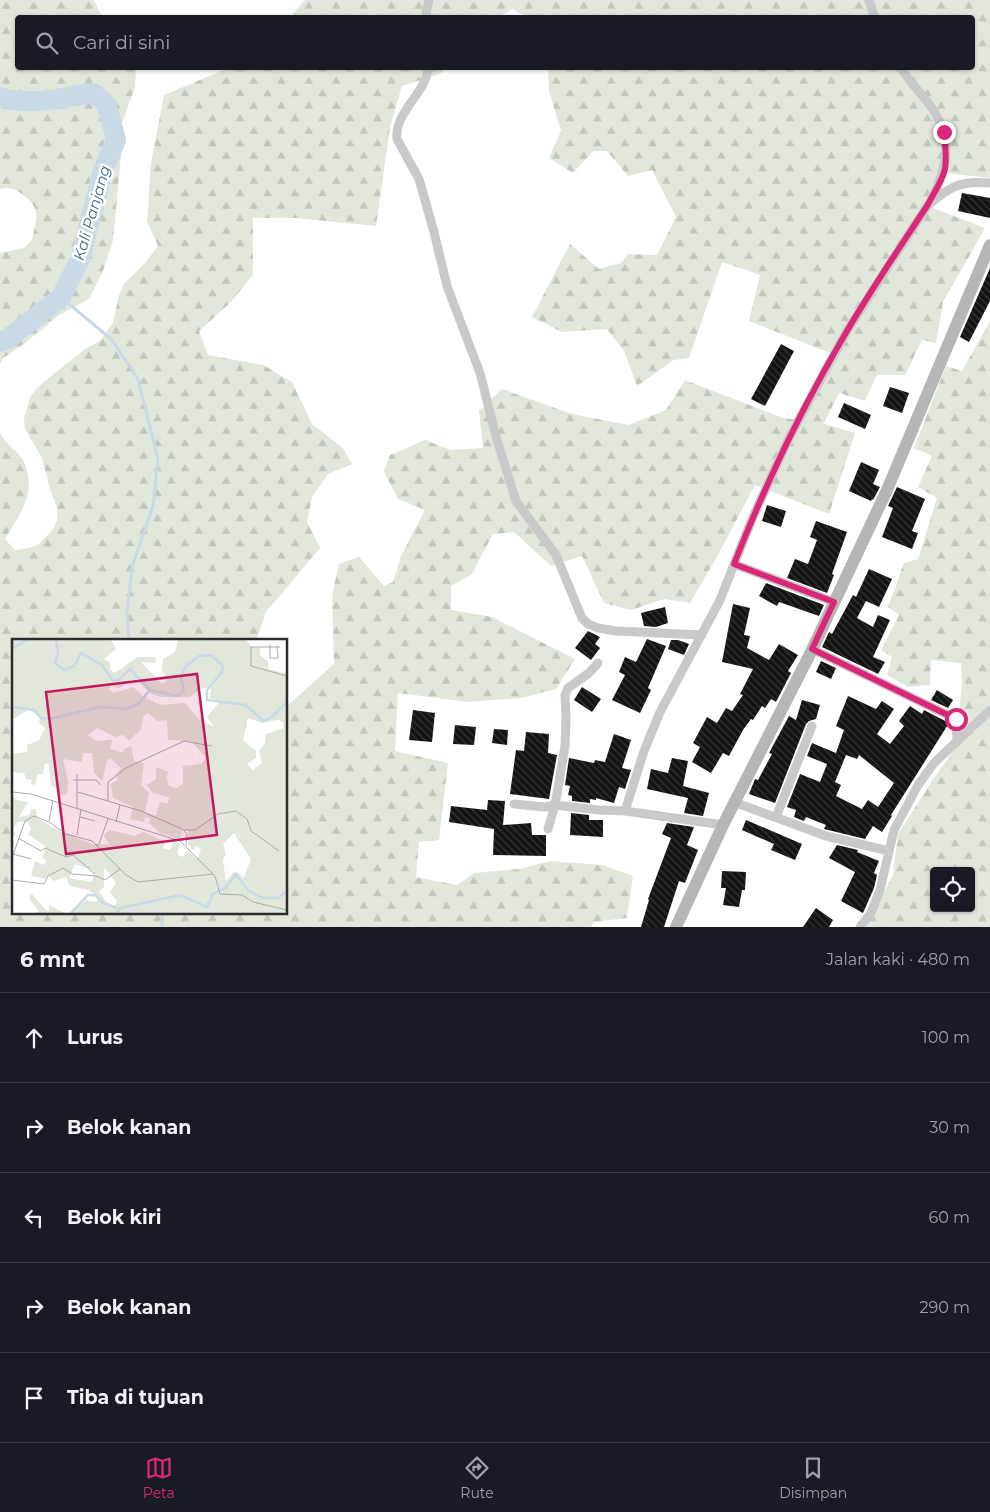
<!DOCTYPE html>
<html lang="id">
<head>
<meta charset="utf-8">
<style>
  body { margin:0; font-family:Montserrat,sans-serif; background:#242831; color:#f1f3f6 }
  .controls { position:absolute; right:15px; bottom:15px; display:grid; overflow:hidden; border-radius:5px; box-shadow:0 1px 4px #0004 }
  .controls button { width:45px; height:45px; display:grid; place-items:center; padding:0; border:0; border-bottom:1px solid #363941; background:#171b24; color:#f1f3f6; font:25px sans-serif }
  .stop { position:absolute; width:15px; height:15px; margin:-11px; border:4px solid #db2777; border-radius:50%; background:#fff }
  .stop.end { background:#db2777; border-color:#fff; box-shadow:0 1px 5px #0008 }
  .list { margin:0; padding:0; list-style:none }
  h2 { display:flex; justify-content:space-between; align-items:center; height:65px; margin:0; padding:0 20px; font-size:21px }
  h2 small { font-size:16px; font-weight:400; color:#9ea1a6 }
  .list li { display:grid; grid-template-columns:32px 1fr auto; gap:15px; align-items:center; box-sizing:border-box; height:90px; padding:0 20px; border-top:1px solid #363941 }
  .list b { display:block; font-size:19px; white-space:nowrap }
  .list em { font-size:16px; font-style:normal; color:#9ea1a6 }
  .icon { flex:none; width:28px; height:28px; fill:none; stroke:currentColor; stroke-width:2; stroke-linecap:round; stroke-linejoin:round }
  .map { position:relative; flex:none; width:990px; height:927px; overflow:hidden }
  .search { position:absolute; background:#171b24; box-shadow:0 1px 4px #0004; left:15px; right:15px; top:15px; height:55px; display:flex; align-items:center; gap:12px; box-sizing:border-box; padding:0 18px; border-radius:5px; color:#9ea1a6; font-size:19px }
  .sheet { height:515px; background:#171b24 }
  nav { display:flex; justify-content:space-around; align-items:center; box-sizing:border-box; height:70px; border-top:1px solid #363941; background:#171b24; font-size:14px; color:#9ea1a6 }
  nav a { display:grid; justify-items:center; gap:2px }
  nav .on { color:#db2777 }
  .map>svg:first-child { display:block }
  .forest { fill:url(#forest-firs); fill-rule:evenodd }
  .lines { fill:none; stroke-linecap:round; stroke-linejoin:round }
  .stream { stroke:#c9dae6; stroke-width:3 }
  .river { stroke:#c9dae6; stroke-width:20 }
  .building { fill:url(#building-back-hatch); fill-rule:evenodd }
  .street { stroke:#c9c9c9; stroke-width:9 }
  .secondary { stroke:#b6b6b6; stroke-width:12 }
  .route { stroke:#db2777; stroke-width:6 }
  .labels { text-anchor:middle; stroke-width:5; stroke-linejoin:round; paint-order:stroke }
  .water-label { font-size:15px; font-style:italic; fill:#456983; stroke:#fff }
  .inset-river { fill:none; stroke:#c9dae6; stroke-width:2.5 }
  .inset-road { fill:none; stroke:#ababab; stroke-width:1 }
  .view { fill:#c2185b; fill-opacity:0.15; stroke:#c2185b; stroke-width:2.5 }
  .inset-edge { fill:none; stroke:#2c2c2c; stroke-width:2.5 }
</style>
</head>
<body>
<div class="map">
<svg width="990" height="927" viewBox="0 0 990 927">
  <defs>
    <pattern id="forest-firs" width="22" height="20" patternUnits="userSpaceOnUse" patternTransform="scale(1.25)"><rect width="22" height="20" fill="#e1e8db"/><path d="M5 1l3.5 6h-7zM16 11l3.5 6h-7z" fill="#c1c7bc"/></pattern>
    <pattern id="building-back-hatch" width="6" height="6" patternUnits="userSpaceOnUse" patternTransform="scale(1.25)"><rect width="6" height="6" fill="#131313"/><path d="M-1 5l2 2M0 0l6 6M5-1l2 2" fill="none" stroke="#363636"/></pattern>
  </defs>
  <rect width="100%" height="100%" fill="#fff"/>
  <path class="forest" d="M0,0h94l8,17 -84,1v50h118l-1,19 -14,39v30l-8,84 -10,31 -14,28 -30,16 -35,29 -21,14 -3,6v-111l24,-5 8,-8c5,-24 10,-33 -13,-48 -6,-4 -12,-5 -19,-3z
    M305,0h685v178l-44,-5 -13,35 52,20 -42,74 -7,41 -14,-3 -17,35h-28l-12,26 -26,-8 -15,30h-2l33,10 -26,81 -74,-29 -36,68 -29,50 -25,-4 -34,11 -27,-7 -22,-47 -31,10 -37,-34 -21,2 -22,41 -20,11v24l41,7 83,42 -19,30 -35,9 -53,4 -70,-9 -3,58 53,12 -9,77 -20,2 -3,35 41,8 18,-12 44,-4 31,-8 52,4 31,11 -6,42 -33,4 -3,5h-591v-494c6,11 16,17 23,27 2,3 3,7 4,11 8,25 -10,47 -22,68l10,11 14,-2 10,-4 15,-16 3,-9v-11l-7,-19 -8,-31 -17,-29 -1,-11 6,-20 6,-9 9,-8 40,-32 15,-8 13,-18 6,-28 5,-11 21,-21 13,-17 -11,-25 4,-58 13,-68 60,-25 3,-2h219l-6,6 -38,12 -12,41 -14,99 -80,-8h-43v57l-22,27 -32,29 9,24 55,10 29,17 20,42 31,24 9,16 -24,10 -16,23 -5,25 13,26 -54,64 -10,29h-242v272h272v-208h2l46,-41 -2,-68 7,-32 20,-7 25,29 9,-4 9,-28 23,-44 -27,-11 -14,-27 6,-17 35,-15 25,10 33,-2 -4,-37 23,-22 70,25 57,11 37,-15 19,-30 98,38 16,2 31,-67 -81,-32 11,-46 -38,-13 -33,96 -15,2 -37,26 -13,-35 -17,-22 -45,3 -30,-15 38,-73 29,25 22,-6 7,-9 29,1 19,-38 -24,-47 -24,6 -21,-25h-14l-20,22 -24,-15 12,-27 -12,-40 -1,-23h424v-50h-443l-17,-9 -15,9 -207,-1z
    M990,321v606h-124l27,-52 5,-41 36,-56 22,-31 6,-65 -1,-19 -30,-3 -1,25 -22,2 -21,-12 5,-18 -11,-7 18,-35 -11,-8 16,-44 14,-4 19,-61 -19,-11 14,-31 -18,-8 32,-82 16,5zM934,871h37v37h-37z"/>
  <g class="lines">
    <path class="stream" d="M61,297l51,43 26,39 20,80 -5,47 -21,61 -5,46 2,28
      M162,927v-14"/>
    <path class="river" d="M0,97c31,10 63,0 94,-4l13,12 9,35 -13,30 -23,89 -19,38 -53,42 -8,3"/>
  </g>
  <path class="building" d="M962,193l28,5v20l-32,-7z
    M990,268v33l-21,41 -9,-5z
    M781,344l13,7 -29,55 -14,-7z
    M890,387l19,6 -7,20 -19,-7z
    M844,403l27,12 -6,14 -27,-12z
    M861,462l18,8 -6,14 7,3 -7,13 -1,-1 -1,2 -22,-10z
    M897,487l28,12 -13,32 6,2 -6,16 -30,-12 11,-29 -5,-2z
    M767,505l19,6 -5,16 -19,-6z
    M816,521l31,11 -15,42 2,1 -7,18 -40,-15 8,-19 13,5 9,-24 -7,-3z
    M869,569l23,10 -13,28 -13,-6 -9,17 16,9 5,-12 12,5 -17,37 12,5 -7,12 -56,-27 7,-15 3,2 21,-39 3,2z
    M766,583l58,22 -5,11 -40,-14 -2,4 -18,-10z
    M733,604l17,4 -6,27 6,1 -3,12 22,12 10,-16 19,11 -10,16 3,2 -15,29 -5,-3 -6,9 -3,-2 -9,14 -2,-1 -8,11 -14,26 -6,-3 -12,20 -19,-11 8,-15 -7,-4 14,-26 10,6 9,-15 6,3 11,-16 -3,-1 13,-25 -31,-7z
    M665,607l3,16 -12,4 -12,-1 -3,-13z
    M588,631l12,6 -5,7 5,4 -9,12 -16,-12z
    M647,639l19,7 -18,42 3,2 -11,23 -28,-13 13,-25 -6,-3 6,-15 11,5z
    M671,640h7l11,4 -5,11 -16,-6z
    M821,661l15,7 -5,11 -15,-7z
    M582,687l19,12 -9,13 -18,-12z
    M937,690l16,10 -5,8 -17,-8z
    M848,696l28,13 6,-8 12,8 -17,25 13,10 14,-18 -5,-5 11,-15 12,8 2,-4 25,13 -58,92 1,1 -10,16 -9,-6 -8,13 -41,-10 2,-4 -20,-8 -2,4 -10,-4 2,-7 -9,-3 13,-33 20,8 7,-18 -20,-8 5,-13 24,10 8,-23 -8,-4zM846,755l11,4 2,-4 35,28 -16,24 -10,-7 -6,9 -26,-13 5,-11 -6,-3z
    M802,700l18,5 -4,14 -7,2 -3,3 -31,79 -26,-9 6,-15 3,1 14,-26 -3,-1 20,-37 7,4z
    M413,710l22,3 -3,29 -23,-2z
    M455,725l21,2 -2,18 -21,-1z
    M494,729l14,1 -1,15 -15,-2z
    M526,732l23,2 -1,19 9,2 -8,44 -39,-5 6,-44 8,1z
    M614,734l17,6 -9,28 9,2 -6,19 -6,-2 -5,16 -18,-5v2l-6,-1v4l-18,-2v-5l-4,-1 2,-9 -5,-1 4,-27 25,5 1,-3 10,2z
    M672,758l16,3 -5,25 26,7 -6,23 -19,-3 4,-15 -41,-9 4,-20 17,4z
    M488,800l17,1 -2,24 28,-2 1,12h14v21l-53,-1 1,-26 -45,-7 2,-16 36,4z
    M571,813l18,2v5h14v17l-33,-2z
    M746,820l56,24 -7,16 -24,-10 3,-6 -32,-14z
    M667,823l27,4 -7,18 11,5 -13,33 -6,-2 -15,46h-23l8,-27 -1,-1 23,-61 -9,-4z
    M837,845l21,5 -1,2 22,9 -5,12 3,2 -3,13 -11,25 -22,-12 14,-29 -26,-14z
    M722,871l24,1 -1,18h-3l-3,17 -16,-2 3,-17h-5z
    M816,908l17,12 -4,7h-26z"/>
  <g class="lines">
    <path class="street" d="M869,0l6,18
      M425,18l4,-18
      M428,68c-2,26 -34,44 -31,71l22,40 15,53 13,54 33,87 17,67 19,61 40,54 26,63 6,6 10,4 18,3 86,4
      M901,68c9,15 23,28 33,43 19,31 13,58 -3,88
      M734,564l100,38
      M812,649l144,70 1,22
      M734,802l92,34 63,15
      M514,804l31,3 10,-2 44,5 26,1 98,14
      M625,811l19,-60 16,-39 60,-112 32,-81 36,-79 59,-109 80,-125c22,-19 33,-26 63,-23
      M776,817l36,-91
      M548,829l7,-24 10,-59 1,-28 -1,-23 3,-7 21,-15 9,-10
      M860,927l11,-14 9,-23 14,-60 24,-45 16,-22 56,-53"/>
    <path class="secondary" d="M676,927l47,-102 87,-171 77,-164 103,-245"/>
  </g>
  <g class="lines">
    <path class="route" d="M944,132c1,12 3,25 1,37 -3,13 -12,25 -18,37 -27,41 -55,82 -80,125 -44,74 -81,152 -113,233l100,38 -22,47 144,70"/>
  </g>
  <g class="labels">
    <g class="water-label">
      <text transform="translate(92 213) rotate(-74)" y="5">Kali Panjang</text>
    </g>
  </g>
  <g transform="translate(12 639)">
    <rect width="275" height="275" fill="#fff"/>
    <path d="M0,1h99l5,9 -12,10 6,4v7l4,3 7,-4 16,-12h19l-1,6 -14,-1 21,22 5,-4 -5,-9 1,-12 12,-7 3,-12h68l6,8h8v7l8,6v8l19,5v239h-218l17,-13 11,2 2,-4 -10,-8 -19,-4 -4,-9 -12,4 -6,-6 -3,4 -14,-3 4,-15 8,4 4,-4 -5,-3 4,-11 -18,-13 3,-5 -3,-6 -8,-2 -5,4 -2,6 3,2 -4,5v-43l4,5 12,2 -9,15 11,-2 1,-6h5l1,9 26,15 32,12 14,-1 -5,-8 5,-6 26,6 8,-4 23,10 -3,6 7,2 4,-10 6,4 -3,10 6,3 4,-7 10,9 4,-10 -5,-3 -3,4 -5,-6v-13l-6,-1 -2,9 -20,-6 -11,-10 1,-5 -5,-1 -1,5 -14,-3 3,-12 -20,-9 -2,-14 7,-4 -2,-5 5,-7 -10,-9 -4,1 -5,21 -8,-8 -2,-20h-9l-1,9 -19,-3 5,22 -1,14 -7,-1 -1,-5 -8,-3 -2,-22 -4,-1 -2,11h-5l-3,11 -4,-1 1,-4 -6,-1 -2,-6 -12,-1v-18l15,-2v-7l12,-5 6,-12 -6,-5 1,-6 -11,-8 -15,10 -2,-3zM119,41l8,2 12,12 10,3h29l10,-8 11,-2 -1,11 10,3 -13,16 6,9 -14,-6 -14,-17 -25,2 -16,-8 -11,-10 -19,6 -5,-3 1,-4 10,2zM136,74l10,8 9,-1 1,20 23,1 15,17 -5,6 -18,2v18l-7,4 -7,-2 -3,-9 3,-5 -13,-5v12l-9,6 6,8 16,4 -1,6 -8,-1 -4,14 -11,-4 4,-19 -8,-8 3,-22 -10,-2 -3,-15 -7,3 -1,4 -13,-4 2,-9 -16,1 -8,-6 9,-7 18,9 8,-2 6,6 12,-12 3,-14zM236,79l14,5 16,-3 5,2 1,6 -18,6 -1,10 -6,6 3,13 -9,7 -6,-6 9,-6v-7l-13,-11zM222,194l17,26 -7,18 -9,-6 -9,10 -3,-21 3,-6 -3,-10zM63,225l19,7 -2,11 -23,-4zM92,228l12,16 -6,9 7,9 -2,5 -9,-4 -7,-11 5,-4zM19,254l14,16 4,2v-6l16,8h-29l3,-2 -10,-12z" fill="#e1e8db" fill-rule="evenodd"/>
    <path class="inset-river" d="M44,1l2,13 -3,10 9,7 10,-4 7,-13 21,12 11,16 6,-1 11,-11 20,21 27,6 7,-5 -3,-14 4,-10 14,-11 12,-1 12,11 -1,6 -15,18v10l39,5 17,16 9,-4 15,-15M0,9l16,-8M0,68l22,3 7,8 9,1 50,-12 26,2 12,-5 12,-14M59,274l17,-18h7l8,8 14,5M105,274l3,-5 60,-13 27,12 6,-13 12,-6 11,-13 13,16 14,7h15l9,-7"/>
    <path class="inset-road" d="M258,6v13h8l-1,-12M268,8h-29v19l36,10M65,135v34M61,141h23l5,5M0,153l19,2 149,47 35,35 5,18 22,1 11,7 34,8M66,153l63,19 41,18 5,5 -1,11M96,162v-19l18,-14 58,-27 28,5M68,178l15,4M37,182l4,-21M104,183l4,-17M172,191h11l23,-16 18,-3 11,8 4,12 28,20M65,196l4,-26M6,199l23,13 4,-3 21,9 7,-2 22,19M84,206l3,-1 9,-25M1,215l18,5M0,219l13,-37 9,-5 15,6 17,12 26,7 34,34 12,7 75,-8M0,241l32,4 4,-8 15,-8 9,6 24,2 9,4 15,-11"/>
    <path class="view" d="M185,35l20,161 -151,19 -20,-162z"/>
    <rect width="275" height="275" class="inset-edge"/>
  </g>
</svg>
<div class="controls">
<button><svg class="icon" aria-label="locate" viewBox="0 0 24 24"><circle cx="12" cy="12" r="6"/><path d="M12 2v4M12 18v4M2 12h4M18 12h4"/></svg></button>
</div>
<div class="stop" style="left:956px;top:719px"></div>
<div class="stop end" style="left:944px;top:132px"></div>
<div class="search"><svg class="icon" aria-label="search" viewBox="0 0 24 24"><circle cx="10" cy="10" r="6"/><path d="M15 15l6 6"/></svg>Cari di sini</div>
</div>
<section class="sheet">
<h2>6 mnt<small>Jalan kaki · 480 m</small></h2>
<ul class="list">
<li><svg class="icon" aria-label="ahead" viewBox="0 0 24 24"><path d="M12 20V5M6 11l6-6 6 6"/></svg><div><b>Lurus</b></div><em>100 m</em></li>
<li><svg class="icon" aria-label="right" viewBox="0 0 24 24"><path d="M7 20v-9h11M14 6l5 5-5 5"/></svg><div><b>Belok kanan</b></div><em>30 m</em></li>
<li><svg class="icon" aria-label="left" viewBox="0 0 24 24"><path d="M17 20v-9H6M10 6l-5 5 5 5"/></svg><div><b>Belok kiri</b></div><em>60 m</em></li>
<li><svg class="icon" aria-label="right" viewBox="0 0 24 24"><path d="M7 20v-9h11M14 6l5 5-5 5"/></svg><div><b>Belok kanan</b></div><em>290 m</em></li>
<li><svg class="icon" aria-label="arrive" viewBox="0 0 24 24"><path d="M6 21V4h12l-3 4 3 4H6"/></svg><div><b>Tiba di tujuan</b></div></li>
</ul>
</section>
<nav>
<a class="on"><svg class="icon" aria-label="map" viewBox="0 0 24 24"><path d="M3 6l6-2 6 2 6-2v14l-6 2-6-2-6 2zM9 4v14M15 6v14"/></svg>Peta</a>
<a><svg class="icon" aria-label="directions" viewBox="0 0 24 24"><path d="M12 3l9 9-9 9-9-9zM9 14v-3h6M13 9l2 2-2 2"/></svg>Rute</a>
<a><svg class="icon" aria-label="saved" viewBox="0 0 24 24"><path d="M7 4h10v16l-5-4-5 4z"/></svg>Disimpan</a>
</nav>
</body>
</html>
